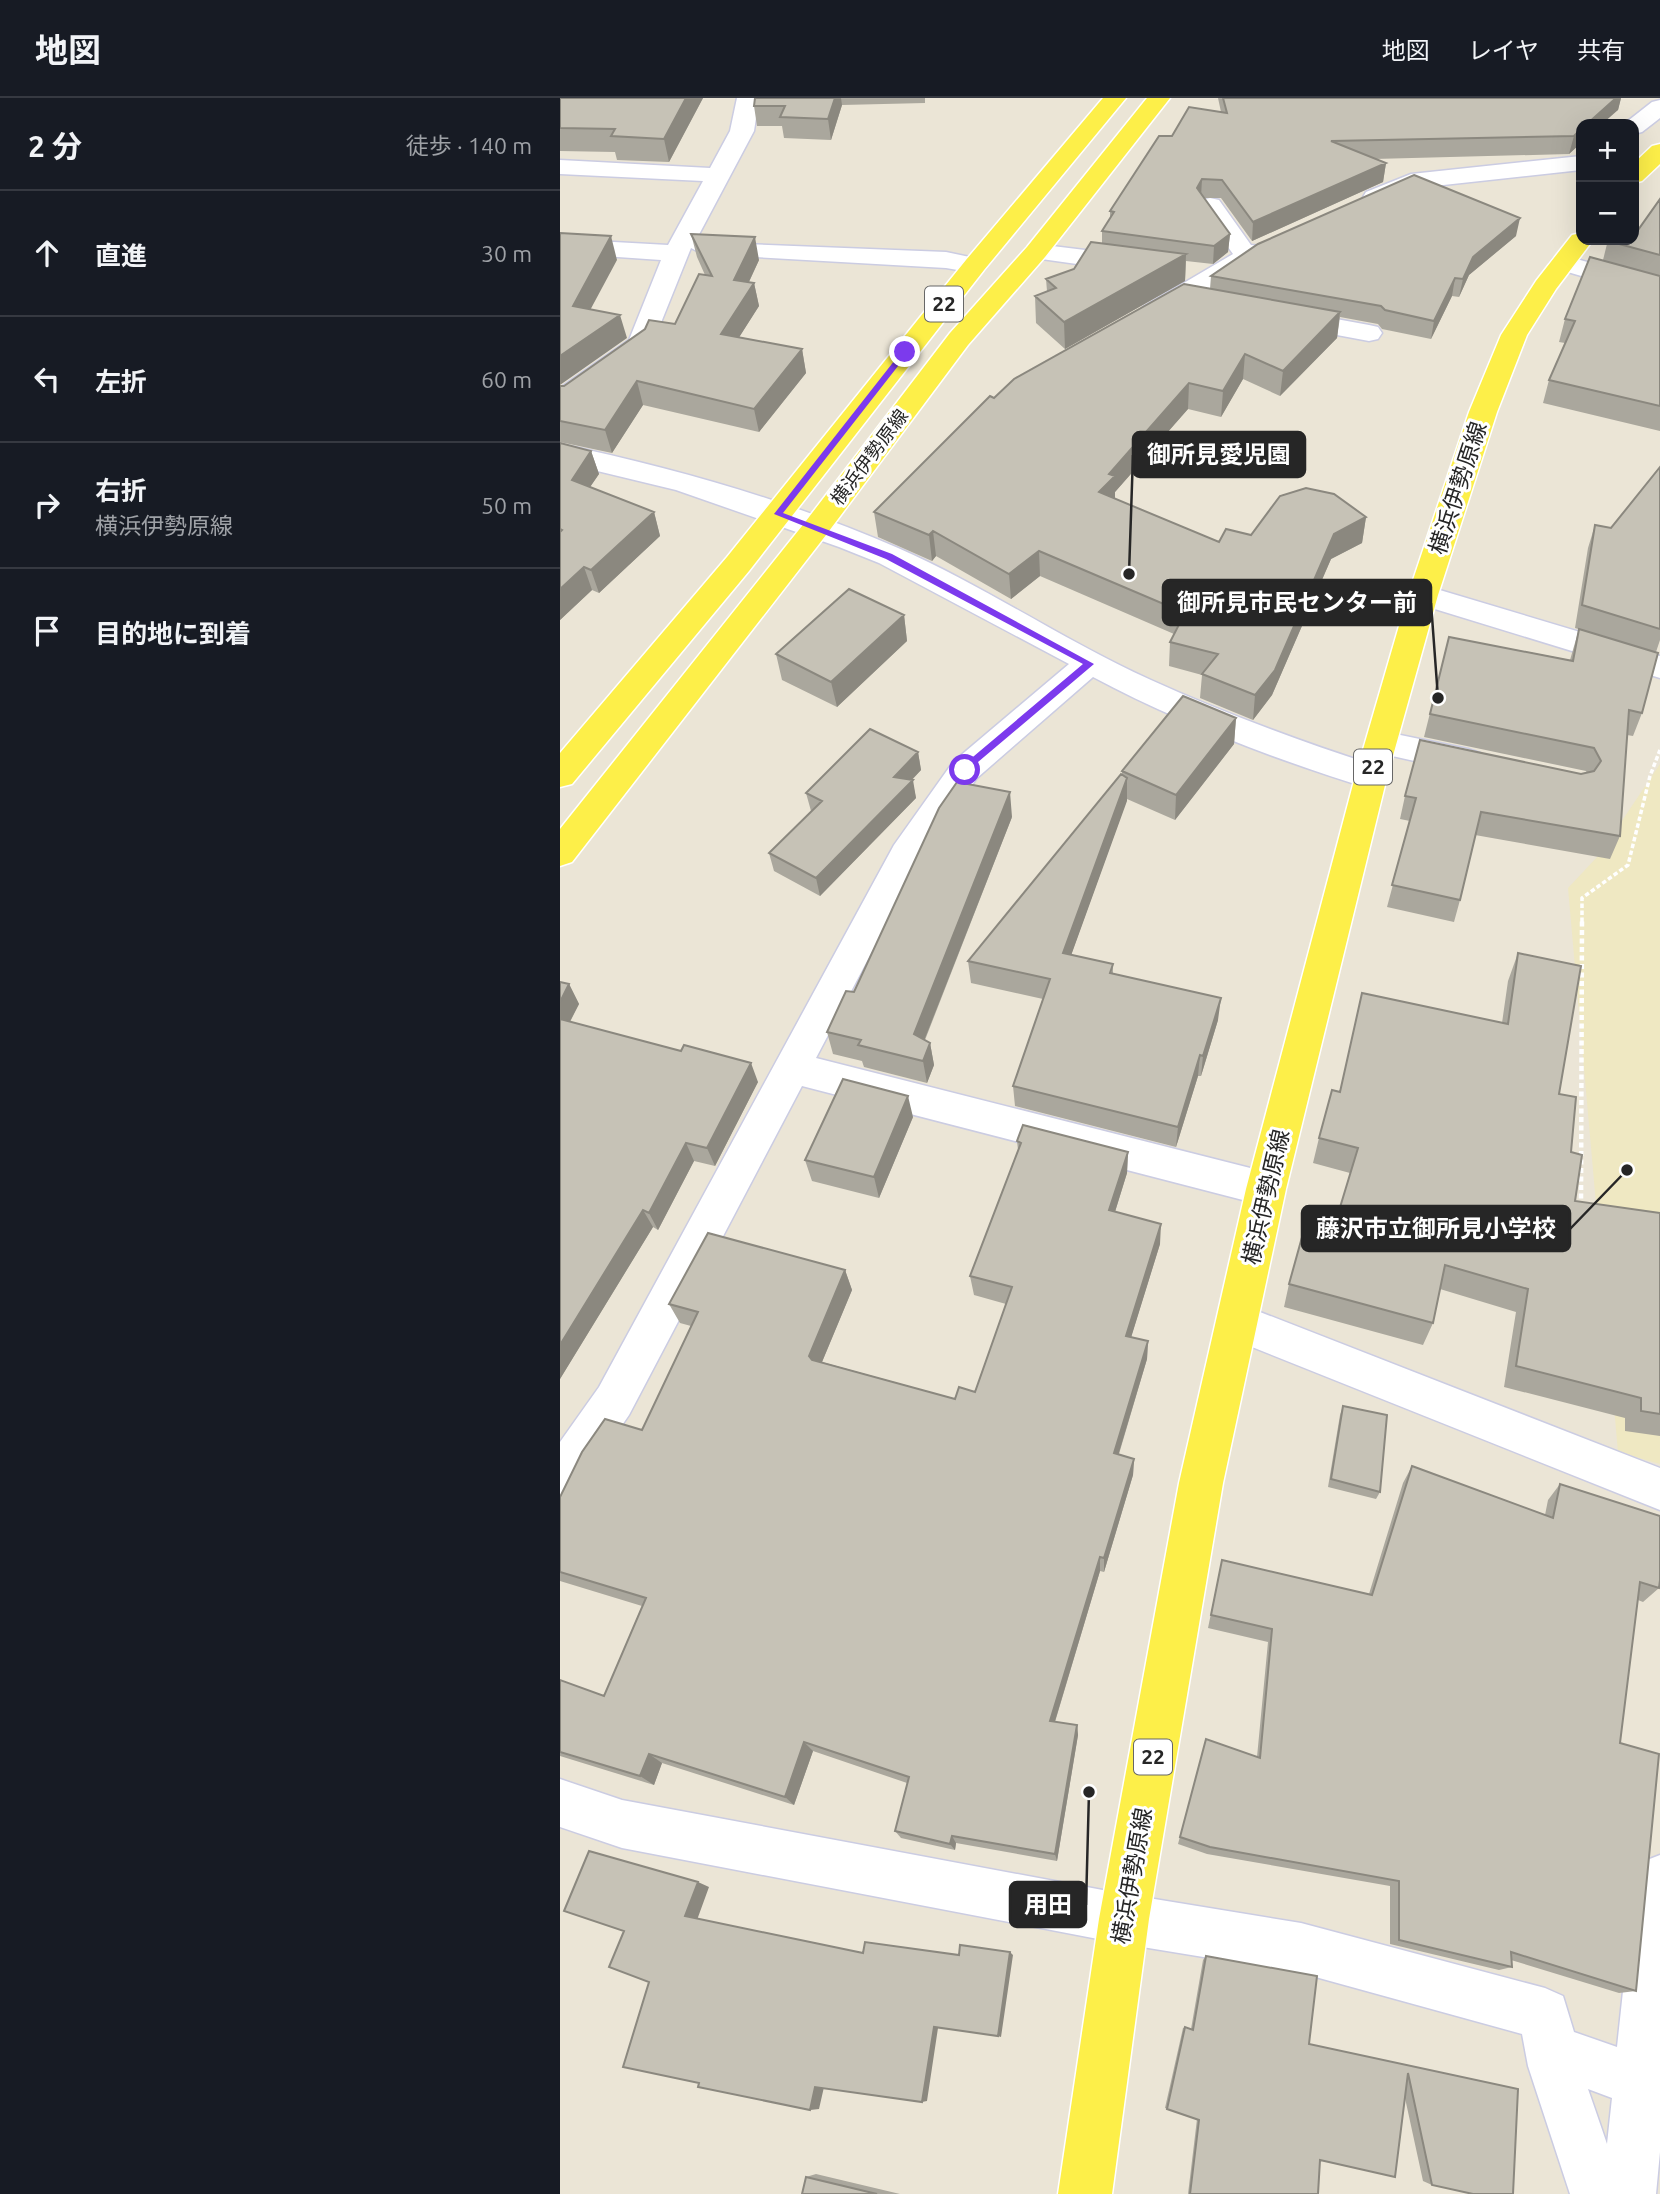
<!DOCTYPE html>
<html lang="ja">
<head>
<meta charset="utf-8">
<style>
  body { margin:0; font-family:Ubuntu,"Noto Sans JP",sans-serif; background:#242831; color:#f1f3f6 }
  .controls { position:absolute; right:21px; top:21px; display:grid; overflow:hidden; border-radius:14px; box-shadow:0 7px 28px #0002 }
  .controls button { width:63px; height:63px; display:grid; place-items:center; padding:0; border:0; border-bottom:2px solid #363941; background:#171b24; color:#f1f3f6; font:35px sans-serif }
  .stop { position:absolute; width:21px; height:21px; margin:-16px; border:5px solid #7c3aed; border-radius:50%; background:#fff }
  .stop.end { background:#7c3aed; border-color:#fff; box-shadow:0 2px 7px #0008 }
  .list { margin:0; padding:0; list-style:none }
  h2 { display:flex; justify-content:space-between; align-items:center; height:91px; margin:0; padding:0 28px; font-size:30px }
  h2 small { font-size:23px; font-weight:400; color:#9ea1a6 }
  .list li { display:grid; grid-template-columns:46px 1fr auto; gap:21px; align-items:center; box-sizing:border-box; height:126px; padding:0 28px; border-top:2px solid #363941 }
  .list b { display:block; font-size:26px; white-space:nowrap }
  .list p { margin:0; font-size:23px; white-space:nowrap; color:#9ea1a6 }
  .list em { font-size:23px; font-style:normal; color:#9ea1a6 }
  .icon { flex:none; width:38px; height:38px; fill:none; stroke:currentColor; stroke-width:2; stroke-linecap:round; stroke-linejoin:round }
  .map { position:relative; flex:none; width:1100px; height:2096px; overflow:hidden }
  header { display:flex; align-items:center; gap:42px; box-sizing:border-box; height:98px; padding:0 35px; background:#171b24; border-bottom:2px solid #363941 }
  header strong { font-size:33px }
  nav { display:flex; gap:38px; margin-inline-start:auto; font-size:24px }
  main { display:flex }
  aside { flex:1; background:#171b24 }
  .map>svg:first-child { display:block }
  .education { fill:#efe8c2 }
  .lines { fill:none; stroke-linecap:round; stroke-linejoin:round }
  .minor-casing { stroke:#cbcce2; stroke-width:3 }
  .major-casing { stroke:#fff; stroke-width:3 }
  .path-far1 { stroke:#fff; stroke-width:3.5; stroke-dasharray:4.5 2.5; stroke-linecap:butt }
  .path { stroke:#fff; stroke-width:4.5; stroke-dasharray:5 3.5; stroke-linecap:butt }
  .minor { fill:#fff; fill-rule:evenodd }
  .major { fill:#fdef49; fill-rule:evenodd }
  .wall { fill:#aaa79d }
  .shaded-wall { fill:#8b887f }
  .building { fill:#c6c2b6; stroke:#8b887f; stroke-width:2 }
  .route { fill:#7c3aed }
  .labels { text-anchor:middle; stroke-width:6; stroke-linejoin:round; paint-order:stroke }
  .far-street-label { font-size:19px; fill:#262626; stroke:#fff }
  .shield { fill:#fff; stroke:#676767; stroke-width:2 }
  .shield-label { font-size:21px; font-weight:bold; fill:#262626 }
  .street-label { font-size:23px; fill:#262626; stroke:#fff }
  .leader { fill:none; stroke:#262626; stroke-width:2.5 }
  .callout-dot { fill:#262626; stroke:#fff; stroke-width:2.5 }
  .callout { fill:#262626; stroke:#262626; stroke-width:2.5 }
  .callout-label { font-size:24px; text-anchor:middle; font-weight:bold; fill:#fff }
</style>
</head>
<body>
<header>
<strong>地図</strong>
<nav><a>地図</a><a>レイヤ</a><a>共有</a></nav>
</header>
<main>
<aside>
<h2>2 分<small>徒歩 · 140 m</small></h2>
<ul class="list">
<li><svg class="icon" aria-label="ahead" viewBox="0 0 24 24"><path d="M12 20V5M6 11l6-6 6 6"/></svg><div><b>直進</b></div><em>30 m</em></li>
<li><svg class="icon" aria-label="left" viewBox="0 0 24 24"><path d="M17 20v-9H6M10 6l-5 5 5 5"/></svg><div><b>左折</b></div><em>60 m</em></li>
<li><svg class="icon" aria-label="right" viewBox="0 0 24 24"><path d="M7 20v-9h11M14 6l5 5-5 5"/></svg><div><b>右折</b><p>横浜伊勢原線</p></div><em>50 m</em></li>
<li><svg class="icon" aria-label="arrive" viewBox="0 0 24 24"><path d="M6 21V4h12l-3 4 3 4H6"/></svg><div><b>目的地に到着</b></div></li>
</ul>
</aside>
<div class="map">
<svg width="1100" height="2096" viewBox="0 0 1100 2096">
  <rect width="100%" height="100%" fill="#ebe5d6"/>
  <path class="education" d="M1100,666v700l-42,-12 -50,-564 31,-33z"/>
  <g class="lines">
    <defs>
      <path id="minor" d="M177,0h22l-5,33 -59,111 251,10 38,8 4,5 -4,5 -9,3 -29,-5 -243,-14 -12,-6 -41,102 -80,57 -10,2v-21l69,-48 32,-80 -101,-7v-14l108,6 35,-64 -143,-7v-14l150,8 20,-37z
        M1100,2v18l-18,14 -8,2v-10h-10l28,-22z
        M1021,58v14l-165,18 -32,14h-18l-3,-5 3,-5 45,-18z
        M650,100l9,2 32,45 14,1 4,5 -4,5 -104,63h-18l-4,-6 4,-6 90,-53 -35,-49 3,-5z
        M476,146l98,12 9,3 4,5 -4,5 -9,3 -107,-15 -4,-5 4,-5z
        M1003,157l97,28v16l-106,-31 -4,-5 4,-5z
        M727,212l82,15 9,2 4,6 -4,6 -9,2 -91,-17 -4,-6 4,-6z
        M0,346c115,24 230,57 338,104 87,38 166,93 253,132 75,34 154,63 232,88l4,9 -4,9 -12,3c-91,-28 -194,-67 -278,-112l-116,101 -58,84 -103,196 450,114 14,5 6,12 -6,12 -14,5 -464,-120 -173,329 -54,79 -15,6v-58l39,-55 295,-542 59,-83 116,-98 -190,-101 -40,-16 -163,-57 -116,-28z
        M863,487l237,71v22l-248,-76 -4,-7 4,-7z
        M821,633l87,18 12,4 4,8 -4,8 -12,4 -98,-22 -5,-8 5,-8z
        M677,1205l423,165v42l-438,-175 -6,-13 6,-13z
        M0,1681l62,21 502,94 177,29 244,65 18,8 11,36 43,15 18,-167 7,-18 18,-7v297l-4,42h-86l-42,-128 -6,-32 -221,-61 -177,-29 -502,-96 -62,-21zM1028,1991l24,9 -5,46z"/>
      <path id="major" d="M543,0h23l-142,172 -235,301 -177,213 -12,3v-34l167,-196 239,-297z
        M587,0h23l-125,159 -77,88 -142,190 -254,327 -12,4v-37l246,-308 144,-188 77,-86z
        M1100,46v20l-18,17 -8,2v-20l18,-17z
        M1021,135v7h12l-37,49 -29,46 -30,77 -59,183 -51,182 -101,412 -63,294 -74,436 -37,275h-54l41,-275 80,-436 67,-294 109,-412 53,-182 61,-183 32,-77 35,-54 36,-46z"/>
    </defs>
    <use href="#minor" class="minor-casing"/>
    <use href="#major" class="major-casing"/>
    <path class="path-far1" d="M1022,824v-24l46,-33 22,-89 10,-26"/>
    <path class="path" d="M1021,1109l1,-286"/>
    <use href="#minor" class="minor"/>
    <use href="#major" class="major"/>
  </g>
  <path class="wall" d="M0,0h143l-34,64 -52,-2 -2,-8 -55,-1z
    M195,0h170v5l-83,2 -11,35 -47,-2 -2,-12h-25l-3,-20z
    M658,0h403l-3,12 -37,14v19l-12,11 -195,5 12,4 -3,19 -131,59 -31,-43h-17l26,36 -2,18 -15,12 -27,-3 -1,20 -120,68 -29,-26 -1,-27 12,-5 -1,-12 28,-10 28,-25v-13l8,-12v-8l62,-75 49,-24z
    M1100,101v232l-117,-28 6,-23 16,-37 -6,-1 6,-23 38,-59 5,-20 30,-10z
    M131,136l68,26 -10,22 5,1 5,23 -20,31 63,12 4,24 -47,59 -116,-27 -31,48 -52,-11v-56h4l111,-62 30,-49 -8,-18z
    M956,138l-47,39 -10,22 -7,-1 -21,43 -49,-10 -4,-5 -38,-7 -3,21 -57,58 -37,-17 -22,38 -33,-8 -73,83v7l104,43 32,-7 115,-18 -4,26 -31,16 -59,136 -19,25 -53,-22 2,-23 -33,-9 1,-24 4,-8 -134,-58 -29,23 -75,-43 -4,5 -54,-24 -4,-25 120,-114 216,-109 1,-13z
    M0,345l31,8 8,23 -9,13 64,25 6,24 -61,57 -7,-3 -32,30z
    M1100,369v173l-4,12 -81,-24 13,-80 7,-23 16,3z
    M344,517l3,26 -70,66 -55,-27 -6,-26z
    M1019,531l63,84 -9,23 -6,-1 -7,101 -10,23 -135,-24 -15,65 -6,22 -67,-15 23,-86 -10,-2 5,-23 182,-23 -1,-2 -162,-34 25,-100 121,23z
    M676,620l-2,26 -59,76 -48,-21 -56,156 42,9v10l105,46 -17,56h-3l-22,71 -161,-41 -2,-20 30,-87 -72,-16 -3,-22 154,-186v-4z
    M358,654l3,18 -9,10 4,18 -96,98 -46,-25 -5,-18 42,-42 -5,-18z
    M452,719l-87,223 5,3 4,22 -7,18 -63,-16 -2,-6 -29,-7 -6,-22 27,-40z
    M958,855l41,141 12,58 4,49 85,12v223l-35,-5v-13l-121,-31 12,-75 -76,-23 -7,34 -10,22 -139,-38 5,-23 42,-47 19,-64 -37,-10 6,-25 21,-46 162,-69 6,-42z
    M9,886l10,20 -9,18 188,60 -43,84 -21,-5 -36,69 -5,-3 -93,152z
    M353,1019l-34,81 -67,-17 -7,-21z
    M457,1043l111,11 -1,21 -12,39 45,32 -29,93 17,4 -1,18 -28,95 15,5 -1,16 -29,97 -4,-1 -45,151 22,3 1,10 -21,126 -101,-18 -1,7 -54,-12 -6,-7 12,-48 -94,-32 -19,54 -132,-42 -8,22 -94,-29v-76l44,16 38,-90 -82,-25v-84l82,-67 49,-104 -11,-3 -11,-19 176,-34 7,20 -30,72 133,37 20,-7 31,-88 -32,-9 -4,-19 48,-126z
    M783,1308l37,86 -4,7 -48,-12 12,-72z
    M852,1368l133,49 3,-15 12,-16 99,104 -16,14 -5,-2 -18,143 16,248 -17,2 -108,-33 1,7 -13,3 -109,-26v-58l-183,-32 -29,-10 28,-105 51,18 11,-115 -60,-14 14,-68 147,34 34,-111z
    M646,1858l103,88 209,45 -86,96 -9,-4 -18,-83 -85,62 -2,34h-130l9,-75 -32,-11 18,-80 2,-1 6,2 12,-69z
    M256,2076l84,20h-98l4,-17z"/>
  <path class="shaded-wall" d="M126,0h17l-34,64 -5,-23z
    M275,0h6l1,7 -11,35 -3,-21z
    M1056,0h5l-3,12 -16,14h-15z
    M1021,31v14l-12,11 5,-18z
    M826,65l-3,19 -131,59 1,-19z
    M642,81l-1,18 -4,-9z
    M960,120l-4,18 -47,39 -10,22 4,-18 10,-22z
    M670,136l-2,18 -15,12 1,-18z
    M51,138l6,24 -37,69 -7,-23z
    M195,139l4,23 -20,43 -5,-23z
    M626,156l-1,27 -120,68 -1,-27z
    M895,180l-3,18 -21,43 3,-18z
    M194,185l5,23 -33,52 -5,-24z
    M780,214l-3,26 -57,58 3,-25z
    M60,217l7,23 -67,47v-29z
    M242,251l4,24 -47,59 -5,-23z
    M685,256l-2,25 -22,38 2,-26z
    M77,283l6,24 -31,48 -7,-23z
    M629,285l-1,26 -73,83v9l-16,-9 10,-18z
    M31,353l8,23 -20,29 -7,-23z
    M94,414l6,24 -61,57 -8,-23z
    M806,419l-4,26 -31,16 -59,136 -19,25 2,-25 79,-161z
    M373,433l3,25 -4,5 -3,-26z
    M479,453l1,25 -29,23 -2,-25z
    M24,469l8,23 -32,30v-31z
    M344,517l3,26 -70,66 -6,-25z
    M676,620l-2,26 -59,76 1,-25z
    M358,654l3,18 -24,25 -3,-18z
    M567,680v23l-63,174 -1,-22z
    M353,682l3,18 -96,98 -4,-18z
    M450,694l2,25 -94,239 -4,-22z
    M9,886l10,20 -11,21 -8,-3v-20z
    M661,900l-3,22 -17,56 2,-20z
    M370,945l4,22 -7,18 -4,-22z
    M640,957l-2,21 -22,71 2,-20z
    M191,965l7,19 -43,84 -8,-18z
    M348,998l5,21 -34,81 -5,-21z
    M126,1045l8,18 -36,69 -9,-17z
    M568,1054l-1,21 -18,58v-21z
    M83,1112l10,17 -93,152v-34z
    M601,1126l-1,20 -34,110v-18z
    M285,1172l7,20 -35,84 -8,-18z
    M588,1243l-1,18 -33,110v-16z
    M574,1361l-1,16 -29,97v-14z
    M540,1459v14l-48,160 -2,-10z
    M517,1627l1,10 -21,126 -2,-7z
    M244,1644l9,9 -19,54 -9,-8z
    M89,1656l13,9 -8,22 -14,-9z
    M392,1738l4,7 -1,7 -5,-6z
    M138,1784l11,5 -12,33 -12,-4z
    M450,1854l3,3 -12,82 -3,-1z
    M374,1929l4,1 -11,73 -5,1z
    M255,1989h9l-5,22 -9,1z"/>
  <path class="building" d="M0,0h126l-22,41 -53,-3 4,-7 -55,-1z
    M195,0h80l-7,21 -48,-2 5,-11h-31z
    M663,0h393l-29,26h-6v5l-7,7 -243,5 55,22 -133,59 -31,-42 -20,-1 -5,9 33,46 -16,12 -112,-15 12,-19 -4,-1 49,-75h13l17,-29 38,6z
    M854,77l106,43 -47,39 -10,22 -8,-1 -21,43 -49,-11 -4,-4 -170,-30 47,-32z
    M1100,101v56l-52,-14 26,-1v-11l4,1z
    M0,135l51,3 -38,70 47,9 -60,41z
    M131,136l64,3 -21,43 20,3 -33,51 81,15 -48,60 -117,-28 -32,49 -45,-9v-35h4l81,-57 4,-9 26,4 24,-50 13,2z
    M531,144l95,12 -122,68 -29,-26 21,-8 -10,-9 28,-10z
    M1030,159l70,19v130l-111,-26 26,-59 -10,-2z
    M624,186l156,28 -57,59 -38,-17 -22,37 -34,-8 -80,91 6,2 -16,16 120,50 7,-13 25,6 29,-39 26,-8 28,6 32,23 -32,17 -59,136 -20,25 -53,-21 16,-20 -48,-12 15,-29 -146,-62 -30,23 -76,-43 -4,4 -55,-23 116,-116 4,2 20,-19z
    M0,345l31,8 -19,29 82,32 -63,58 -7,-3 -24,22v-57l2,-2 -2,-1z
    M1100,369v162l-78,-24 13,-80 16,3z
    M289,491l55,26 -73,67 -55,-28z
    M1019,531l79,24 -16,60 -13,-3 -9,126 -139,-24 -21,88 -68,-15 24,-87 -11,-2 15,-56 161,34 13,-3 7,-10 -7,-13 -164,-34 19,-77 124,24z
    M623,598l53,22 -60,77 -54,-24z
    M310,631l48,23 -24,25 19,3 -97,98 -47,-25 53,-52 -16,-8z
    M561,676l6,4 -64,175 50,11 -3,9 111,25 -18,58 -3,-1 -22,72 -165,-41 37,-107 -82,-18z
    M397,684l53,10 -96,242 16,9 -7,18 -65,-16 3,-5 -34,-8 19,-41 8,1 85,-184z
    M958,855l63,13 -22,128 17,3 -5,55 11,3 -7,46 85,12v201l-19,-3v-13l-125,-32 12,-77 -83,-24 -12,58 -144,-39 15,-54 27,7 27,-89 -39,-10 13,-48 8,2 22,-99 146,31z
    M0,884l9,2 -9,18z
    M0,921l121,32 3,-6 67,18 -44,85 -21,-5 -37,70 -6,-3 -83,135z
    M283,981l65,17 -34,81 -69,-17z
    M463,1027l105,27 -19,58 52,14 -35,112 22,5 -34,112 20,6 -30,99 -4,-1 -50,164 27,4 -22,129 -103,-18 -2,8 -55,-13 14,-54 -105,-35 -19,55 -136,-43 -9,22 -80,-24v-72l44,16 42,-98 -86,-26v-75l22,-45 23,-33 37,11 56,-118 -29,-8 39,-71 137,37 -36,86 3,4 143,39 4,-12 16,5 37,-105 -42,-11 51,-133 -4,-2z
    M783,1308l44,9 -7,77 -49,-13z
    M852,1368l141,52 7,-34 100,32v64l-1,8 -19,-6 -20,161 39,11 -23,237 -125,-39 1,15 -113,-27v-59l-189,-34 -30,-10 26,-98 54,19 12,-129 -61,-14 11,-55 150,35z
    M29,1753l109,31 -13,34 178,37 2,-11 94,13 1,-10 50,7 -12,84 -64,-9 -12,75 -107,-15 -5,23 -112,-23 1,-4 -76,-16 26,-85 -40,-15 15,-36 -60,-20z
    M646,1858l111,20 -8,68 209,45 -5,105h-40l-41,-9 -24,-112 -13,104 -75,-17 -2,34h-128l9,-74 -32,-11 18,-82 8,3z
    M246,2079l71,17h-75z"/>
  <path class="route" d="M342,253l7,1 -126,161 109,41 202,110 -129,109 -5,-3 1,-3 122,-103 -197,-105 -112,-45z"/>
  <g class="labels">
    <g class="far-street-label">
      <text transform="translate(309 359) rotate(-53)" y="7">横浜伊勢原線</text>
    </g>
    <g class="shield">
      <rect x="365" y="188.5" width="38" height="35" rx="5"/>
      <rect x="794" y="651.5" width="38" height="35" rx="5"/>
      <rect x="574" y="1641.5" width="38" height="35" rx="5"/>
    </g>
    <g class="shield-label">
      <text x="384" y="213">22</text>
      <text x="813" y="676">22</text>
      <text x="593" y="1666">22</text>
    </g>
    <g class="street-label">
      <text transform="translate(898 390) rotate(-72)" y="8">横浜伊勢原線</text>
      <text transform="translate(706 1099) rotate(-77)" y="8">横浜伊勢原線</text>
      <text transform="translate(572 1778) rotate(-80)" y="8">横浜伊勢原線</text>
    </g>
  </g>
  <path class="leader" d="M569 476L573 357M878 600L871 505M1067 1072L1010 1131M529 1694L526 1807"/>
  <g class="callout-dot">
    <circle cx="569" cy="476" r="7"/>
    <circle cx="878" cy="600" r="7"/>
    <circle cx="1067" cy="1072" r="7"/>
    <circle cx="529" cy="1694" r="7"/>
  </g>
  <g class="callout">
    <rect x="573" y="334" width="172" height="45" rx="7"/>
    <rect x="603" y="482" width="268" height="45" rx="7"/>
    <rect x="742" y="1108" width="268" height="45" rx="7"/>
    <rect x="450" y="1784" width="76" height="45" rx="7"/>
  </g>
  <g class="callout-label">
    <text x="659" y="365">御所見愛児園</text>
    <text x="737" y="513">御所見市民センター前</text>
    <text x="876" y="1139">藤沢市立御所見小学校</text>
    <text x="488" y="1815">用田</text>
  </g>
</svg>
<div class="controls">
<button>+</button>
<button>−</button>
</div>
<div class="stop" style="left:405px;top:672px"></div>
<div class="stop end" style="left:345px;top:254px"></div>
</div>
</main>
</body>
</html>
